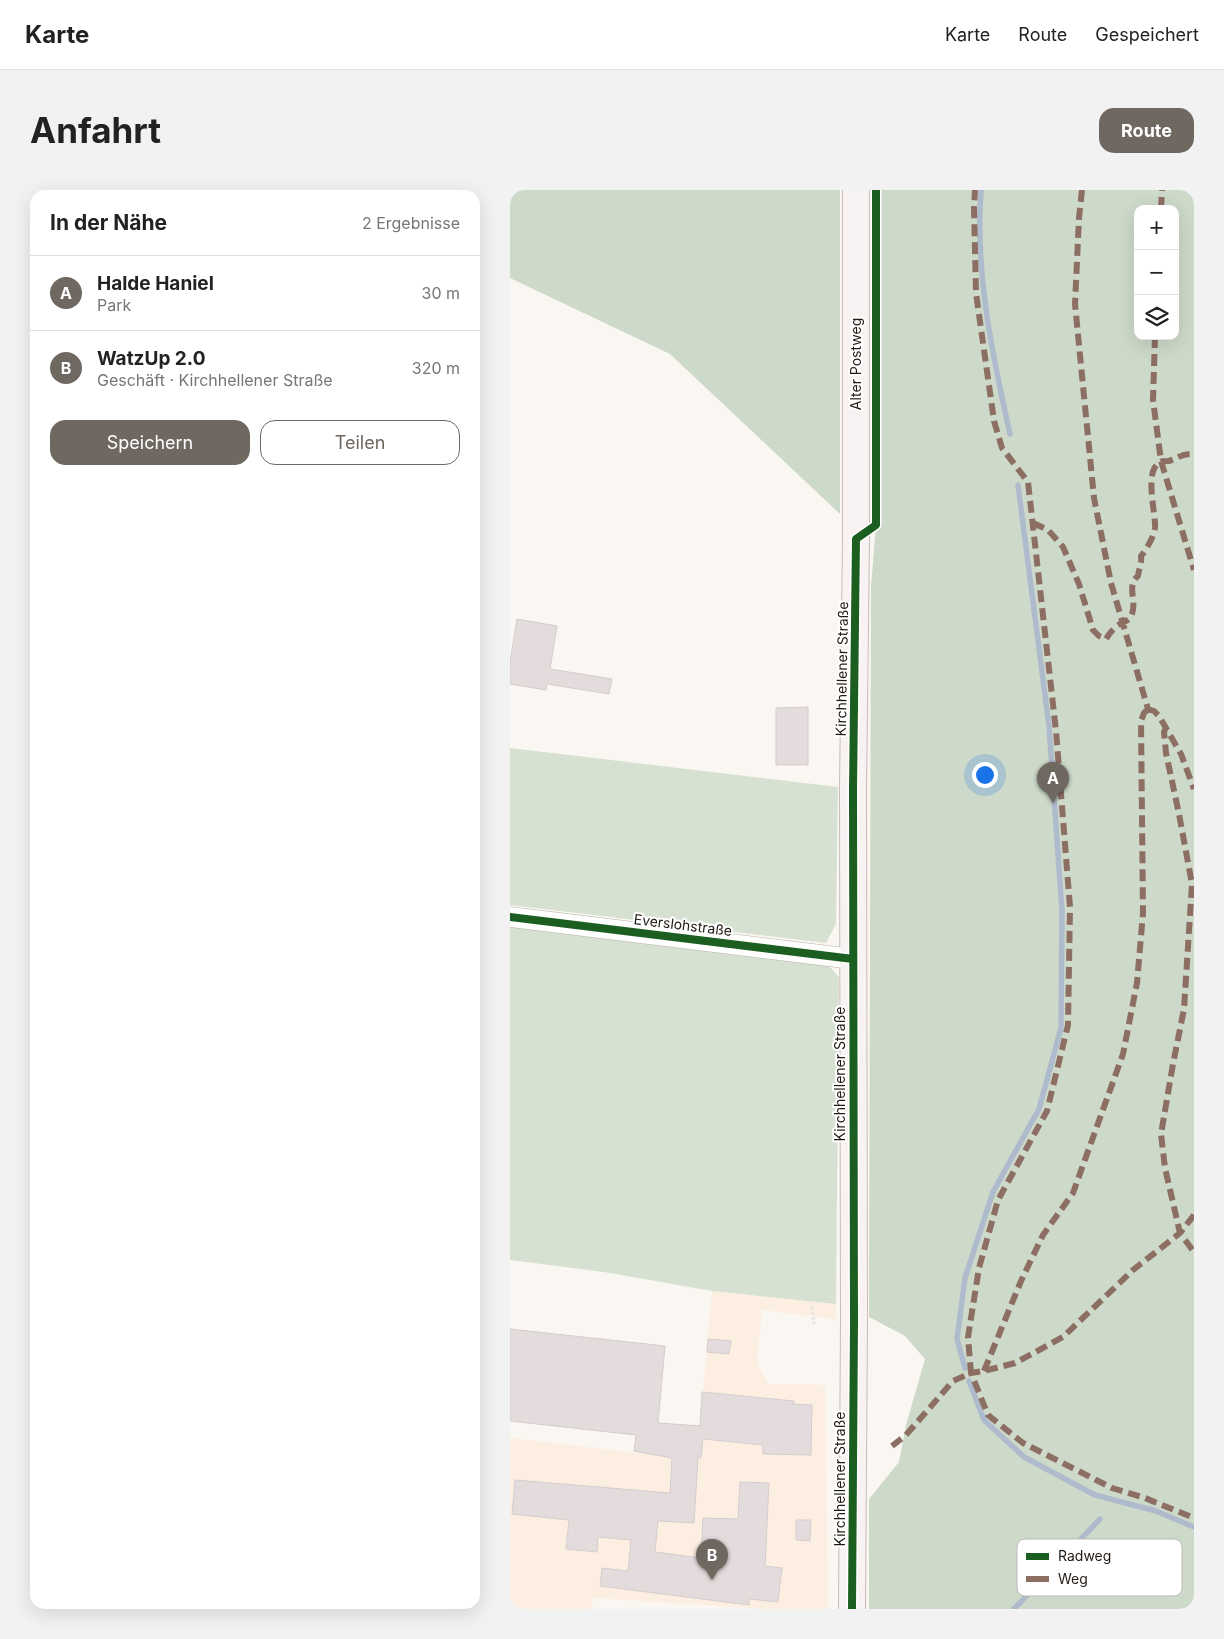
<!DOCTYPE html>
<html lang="de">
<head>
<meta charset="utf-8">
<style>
  body { margin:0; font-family:Inter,sans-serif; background:#f2f2f2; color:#222 }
  .controls { position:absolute; right:15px; top:15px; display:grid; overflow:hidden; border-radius:10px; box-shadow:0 5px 20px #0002 }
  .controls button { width:45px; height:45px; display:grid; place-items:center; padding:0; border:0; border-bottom:1px solid #e0e0e0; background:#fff; color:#222; font:25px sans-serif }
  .you { position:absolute; left:474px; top:584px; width:18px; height:18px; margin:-12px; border:4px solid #fff; border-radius:50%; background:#1a73e8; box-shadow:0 0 0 8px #1a73e833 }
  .badge { display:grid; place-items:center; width:32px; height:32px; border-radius:50%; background:#6e6861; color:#fff; font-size:16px; font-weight:700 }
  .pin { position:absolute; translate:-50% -41px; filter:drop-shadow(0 1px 2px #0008) }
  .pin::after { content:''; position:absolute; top:26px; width:18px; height:15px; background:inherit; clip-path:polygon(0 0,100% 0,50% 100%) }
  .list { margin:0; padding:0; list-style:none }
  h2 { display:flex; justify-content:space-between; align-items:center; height:65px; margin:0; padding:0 20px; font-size:21px }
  h2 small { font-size:16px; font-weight:400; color:#767676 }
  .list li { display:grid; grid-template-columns:32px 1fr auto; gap:15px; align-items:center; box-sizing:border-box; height:75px; padding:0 20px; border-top:1px solid #e0e0e0 }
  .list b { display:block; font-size:19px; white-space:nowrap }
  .list p { margin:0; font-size:16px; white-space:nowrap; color:#767676 }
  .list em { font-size:16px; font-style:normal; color:#767676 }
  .actions { display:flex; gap:10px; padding:15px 20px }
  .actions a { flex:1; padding:11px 0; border:1px solid #6e6861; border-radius:15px; text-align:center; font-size:18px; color:#6e6861 }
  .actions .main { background:#6e6861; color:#fff }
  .icon { flex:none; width:28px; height:28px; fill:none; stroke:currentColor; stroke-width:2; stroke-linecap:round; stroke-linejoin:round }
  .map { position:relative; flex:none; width:684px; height:1419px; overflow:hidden; border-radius:15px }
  header { display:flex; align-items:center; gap:30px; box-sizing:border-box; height:70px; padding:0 25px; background:#fff; border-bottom:1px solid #e0e0e0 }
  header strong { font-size:24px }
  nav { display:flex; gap:28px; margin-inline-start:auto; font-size:18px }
  .intro { display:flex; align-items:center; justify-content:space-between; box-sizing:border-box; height:120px; padding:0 30px }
  h1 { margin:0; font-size:35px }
  .button { padding:12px 22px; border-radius:15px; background:#6e6861; color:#fff; font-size:18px; font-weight:700 }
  main { display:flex; gap:30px; padding:0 30px }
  aside { flex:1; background:#fff; border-radius:15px; box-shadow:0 5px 20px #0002 }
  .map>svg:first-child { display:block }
  .built { fill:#fcefe1 }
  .green { fill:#d6e1d2 }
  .forest { fill:#cdd9c9; fill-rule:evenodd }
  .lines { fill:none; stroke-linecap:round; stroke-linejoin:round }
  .stream { stroke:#aebbcd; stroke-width:5.5 }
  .building { fill:#e4dcdc; stroke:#d4cdce }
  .minor-casing { stroke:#b6b1ab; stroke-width:21 }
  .major-casing { stroke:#c8bbb8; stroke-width:28 }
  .path { stroke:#e3e2e0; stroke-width:3; stroke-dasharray:2.5 2.5; stroke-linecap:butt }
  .minor { stroke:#fefefd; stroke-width:20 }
  .major { stroke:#f8f3f2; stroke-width:26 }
  .quiet { stroke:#8d6e63; stroke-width:6; stroke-dasharray:12 6; stroke-linecap:butt }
  .cycleway-casing { stroke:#fff; stroke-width:11 }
  .cycleway { stroke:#1b5e20; stroke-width:8 }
  .labels { text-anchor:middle; stroke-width:4; stroke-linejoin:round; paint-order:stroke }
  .street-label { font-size:14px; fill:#221b14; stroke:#fff }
  .key { fill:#fff; stroke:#bdbbb8; stroke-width:1 }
  .key-label { font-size:14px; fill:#221b14 }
</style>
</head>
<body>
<header>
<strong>Karte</strong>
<nav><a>Karte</a><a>Route</a><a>Gespeichert</a></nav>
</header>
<div class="intro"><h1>Anfahrt</h1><a class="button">Route</a></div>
<main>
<aside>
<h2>In der Nähe<small>2 Ergebnisse</small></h2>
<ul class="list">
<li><span class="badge">A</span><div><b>Halde Haniel</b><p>Park</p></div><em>30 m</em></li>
<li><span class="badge">B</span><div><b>WatzUp 2.0</b><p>Geschäft · Kirchhellener Straße</p></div><em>320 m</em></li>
</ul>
<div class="actions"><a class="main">Speichern</a><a>Teilen</a></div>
</aside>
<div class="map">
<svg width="684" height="1419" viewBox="0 0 684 1419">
  <rect width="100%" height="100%" fill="#faf6f1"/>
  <path class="built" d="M202,1101l124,13v15l-74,-9 -5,52 11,22 57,1 3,224h-63l-171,-11 -4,11h-80v-171l146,17 2,-32 42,2z"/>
  <path class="green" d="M0,558l328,39 -2,137 -10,19 -316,-38z
    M0,736l319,40 10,11 -3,327 -124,-13 -108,-19 -94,-12z"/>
  <path class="forest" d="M0,0h330v324l-170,-160 -160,-76z
    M366,0h318v1419h-325v-110l30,-37 7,-37 19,-66 -20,-23 -36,-19 2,-730 5,-62zM628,19h37v127h-37z"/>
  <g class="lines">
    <path class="stream" d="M471,0c-6,82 11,164 29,244
      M455,1178l-8,-29 8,-61 28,-86 46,-83 22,-81 1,-117 -13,-185 -31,-241
      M459,1191l15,39 40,37 71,38 61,16 38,16
      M504,1419l86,-90"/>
  </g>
  <path class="building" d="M7,429l40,7 -7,43 62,10 -3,15 -62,-10 -1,6 -36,-6v-22z
    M298,517v58h-32v-57z
    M0,1139l155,17 -7,77 42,3 2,-34 92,9 -1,3 19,1 -1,50 -48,-1v-9l-60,-6 -2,19h-3l-4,65 -36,-2 -3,31 46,6 2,-40 35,1 2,-37 29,1 -4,83 17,2 -4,34 -29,-3v6l-149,-19 2,-18 26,3 3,-31 -33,-3 -1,15 -31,-3 3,-29 -57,-6 3,-34 155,13 2,-35 -38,-7 2,-16 -126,-14z
    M198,1149l23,2 -2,13 -22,-2z
    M286,1330h15l-1,21 -14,-1z"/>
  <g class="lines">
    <defs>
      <path id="minor" d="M0,727l343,42"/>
      <path id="major" d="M342,1419l2,-286 -1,-533 3,-251v-349"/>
    </defs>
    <use href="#minor" class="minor-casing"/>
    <use href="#major" class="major-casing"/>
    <path class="path" d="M302,1117l2,17"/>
    <use href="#minor" class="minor"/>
    <use href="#major" class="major"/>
    <path class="quiet" d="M572,0l-3,28 -4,86 19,194 17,85 37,126
      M651,19l1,-19
      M645,146l-2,64 8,61 33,109
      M523,333l15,7 15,17 16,37 14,46 6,6 7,3c3,-5 6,-9 11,-13 5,-4 13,-5 15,-12 5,-14 -6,-28 6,-38 1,-8 4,-12 3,-20 6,-7 13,-20 14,-28 1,-16 -12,-59 6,-66 3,-2 4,0 7,-1 10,-2 13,-8 26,-7
      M638,519l6,2 5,5 22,38 13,35
      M656,537l-2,5 2,21 13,61 13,70 -8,125 -11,55 -12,70 4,34 15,65 14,19
      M684,1025l-14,18 -47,37 -70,67 -48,26 -31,8 -13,2 17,42 35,28 89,45 33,10 49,20
      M474,1181l37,-90 22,-46 30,-42 50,-139 14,-71 6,-70 -2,-192 3,-8 4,-4
      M382,1256l14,-11 47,-54 18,-8 -3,-36 11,-69 19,-68 49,-89 21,-86 2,-118 -14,-176 -28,-249 -26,-34 -8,-27 -18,-128 -2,-85 1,-18"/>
    <defs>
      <path id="cycleway" d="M0,727l343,42
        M342,1419l2,-286 -1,-533 3,-251 20,-14v-335"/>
    </defs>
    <use href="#cycleway" class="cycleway-casing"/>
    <use href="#cycleway" class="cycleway"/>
  </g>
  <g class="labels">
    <g class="street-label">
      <text transform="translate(346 174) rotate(-90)" y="5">Alter Postweg</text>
      <text transform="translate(332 479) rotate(-89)" y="5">Kirchhellener Straße</text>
      <text transform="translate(173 735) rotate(7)" y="5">Everslohstraße</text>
      <text transform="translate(330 884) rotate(-90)" y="5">Kirchhellener Straße</text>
      <text transform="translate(330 1289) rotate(-90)" y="5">Kirchhellener Straße</text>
    </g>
  </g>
  <rect x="507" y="1349" width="165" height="57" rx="8" class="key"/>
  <rect x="516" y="1363" width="23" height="7" fill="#1b5e20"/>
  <rect x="516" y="1386" width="23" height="6" fill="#8d6e63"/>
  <g class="key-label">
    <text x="548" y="1371">Radweg</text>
    <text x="548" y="1394">Weg</text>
  </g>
</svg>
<div class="controls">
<button>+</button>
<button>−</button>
<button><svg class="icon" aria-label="layers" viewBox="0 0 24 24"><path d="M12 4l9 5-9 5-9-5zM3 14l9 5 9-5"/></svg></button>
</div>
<div class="you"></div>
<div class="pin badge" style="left:543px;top:613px">A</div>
<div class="pin badge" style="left:202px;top:1390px">B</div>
</div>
</main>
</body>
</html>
